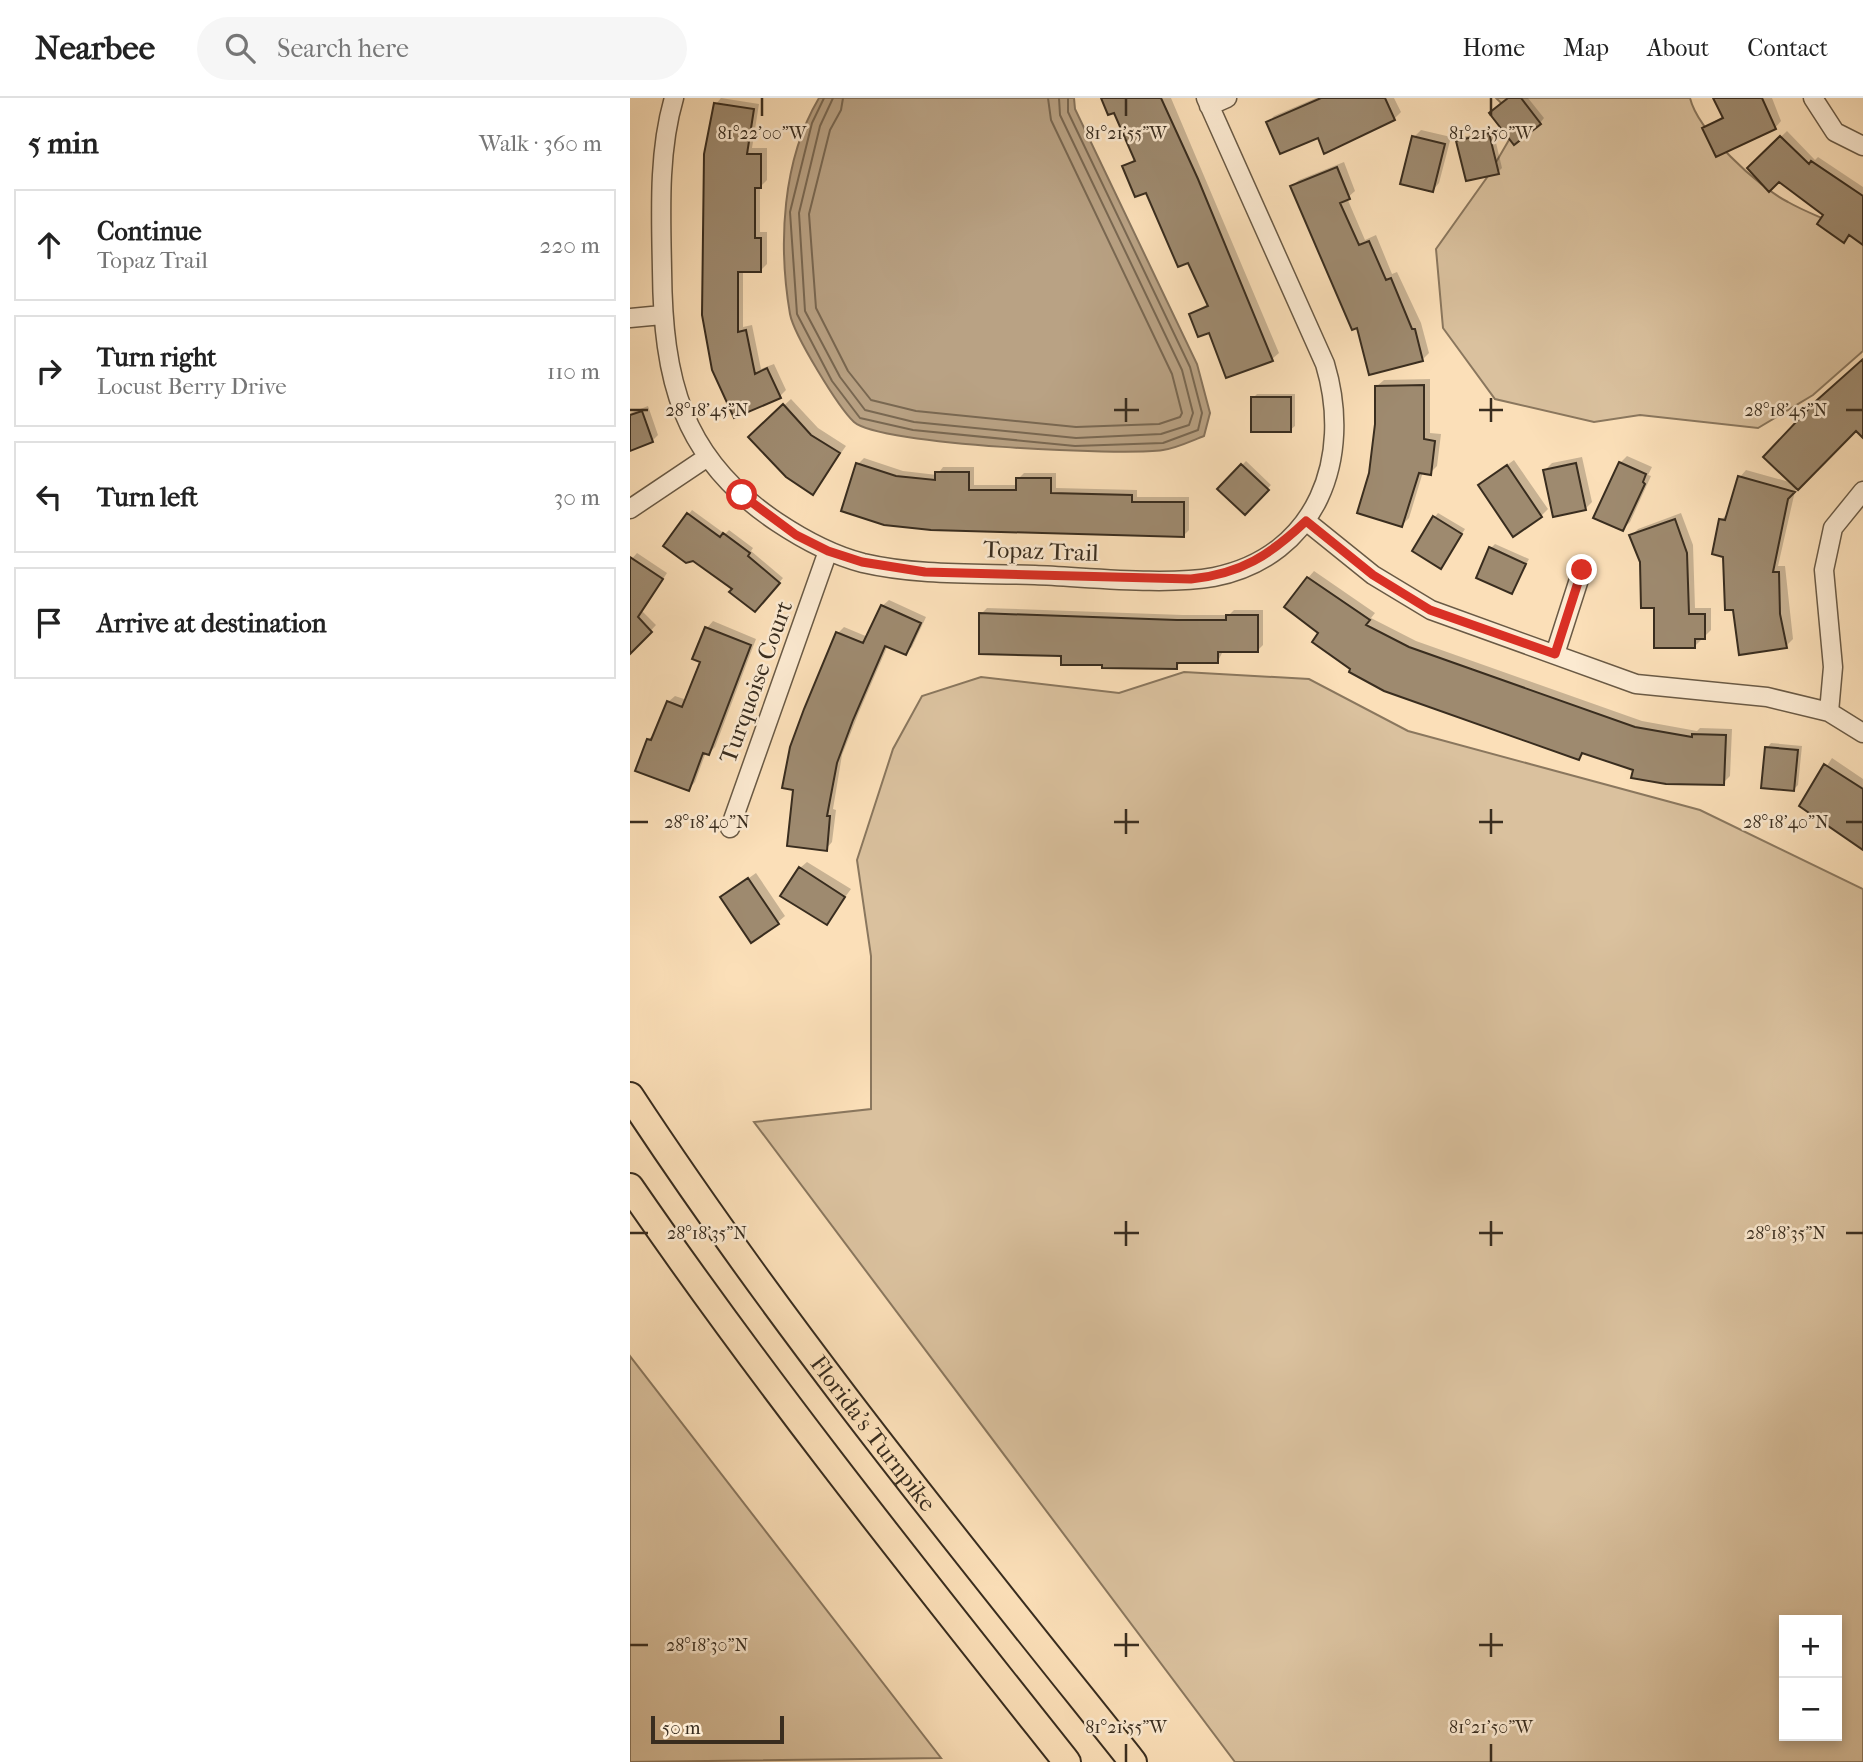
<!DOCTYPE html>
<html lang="en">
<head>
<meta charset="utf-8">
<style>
  body { margin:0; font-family:"IM FELL French Canon",serif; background:#f6f6f6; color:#222 }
  .controls { position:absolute; right:21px; bottom:21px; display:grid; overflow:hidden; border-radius:0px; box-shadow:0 4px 10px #0003 }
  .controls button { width:63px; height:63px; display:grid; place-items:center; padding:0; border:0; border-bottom:2px solid #e0e0e0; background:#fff; color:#222; font:35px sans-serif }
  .scale { position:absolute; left:21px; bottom:18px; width:133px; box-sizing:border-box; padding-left:7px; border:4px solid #392d1f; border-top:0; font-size:19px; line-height:24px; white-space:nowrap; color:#392d1f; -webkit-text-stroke:5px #fcead1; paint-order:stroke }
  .stop { position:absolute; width:21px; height:21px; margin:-16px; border:5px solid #d93025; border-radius:50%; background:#fff }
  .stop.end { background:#d93025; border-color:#fff; box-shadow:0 2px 7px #0008 }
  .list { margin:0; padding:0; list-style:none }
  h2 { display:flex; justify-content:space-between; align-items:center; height:91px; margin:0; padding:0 28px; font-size:30px }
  h2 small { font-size:23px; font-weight:400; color:#767676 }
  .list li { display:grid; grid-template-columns:46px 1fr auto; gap:21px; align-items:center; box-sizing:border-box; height:112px; margin:0 14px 14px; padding:0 14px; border:2px solid #e0e0e0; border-radius:0px }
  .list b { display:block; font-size:26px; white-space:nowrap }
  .list p { margin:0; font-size:23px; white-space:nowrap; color:#767676 }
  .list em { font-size:23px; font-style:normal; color:#767676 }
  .icon { flex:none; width:38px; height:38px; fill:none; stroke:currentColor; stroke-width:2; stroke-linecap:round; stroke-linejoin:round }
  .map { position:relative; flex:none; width:1233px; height:1664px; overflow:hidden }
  header { display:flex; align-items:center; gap:42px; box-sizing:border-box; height:98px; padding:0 35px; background:#fff; border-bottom:2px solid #e0e0e0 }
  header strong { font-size:33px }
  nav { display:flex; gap:38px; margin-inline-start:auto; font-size:24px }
  .search { width:490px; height:63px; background:#f6f6f6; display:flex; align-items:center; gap:18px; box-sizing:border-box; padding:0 24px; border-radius:38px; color:#767676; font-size:26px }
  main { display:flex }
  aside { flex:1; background:#fff }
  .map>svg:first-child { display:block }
  .green { fill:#dac19e; stroke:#8a775e; stroke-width:2; fill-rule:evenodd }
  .water { fill:#b9a284; stroke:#86735c; stroke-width:2 }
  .shadow { fill:#0003 }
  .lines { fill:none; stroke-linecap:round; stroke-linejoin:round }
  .shore { stroke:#796852; stroke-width:2 }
  .building { fill:#9e8a6f; stroke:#392d1f; stroke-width:2 }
  .minor-casing { stroke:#6a5a45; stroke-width:21 }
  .highway-casing { stroke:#392d1f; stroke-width:30 }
  .minor { stroke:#fcead1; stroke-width:18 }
  .highway { stroke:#fbdfb8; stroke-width:26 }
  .route { stroke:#d93025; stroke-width:9 }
  .ticks { fill:none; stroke:#392d1f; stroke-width:2.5 }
  .labels { text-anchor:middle; stroke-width:5; stroke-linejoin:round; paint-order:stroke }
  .street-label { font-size:24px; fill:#392d1f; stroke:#fcead1 }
  .ticks-label { font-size:18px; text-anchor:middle; fill:#392d1f; stroke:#fcead1; stroke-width:5; stroke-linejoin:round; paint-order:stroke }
</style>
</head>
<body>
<header>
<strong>Nearbee</strong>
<div class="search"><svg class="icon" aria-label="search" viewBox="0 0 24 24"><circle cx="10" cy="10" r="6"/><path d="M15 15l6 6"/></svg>Search here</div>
<nav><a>Home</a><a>Map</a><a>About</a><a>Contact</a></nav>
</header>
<main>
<aside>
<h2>5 min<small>Walk · 360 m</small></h2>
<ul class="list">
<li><svg class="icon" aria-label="ahead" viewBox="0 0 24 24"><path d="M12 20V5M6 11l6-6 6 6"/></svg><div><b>Continue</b><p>Topaz Trail</p></div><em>220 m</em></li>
<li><svg class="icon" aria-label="right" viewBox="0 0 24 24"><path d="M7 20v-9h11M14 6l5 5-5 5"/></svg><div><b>Turn right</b><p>Locust Berry Drive</p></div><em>110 m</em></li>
<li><svg class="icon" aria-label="left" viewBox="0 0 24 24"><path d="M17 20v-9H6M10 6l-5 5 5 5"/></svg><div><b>Turn left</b></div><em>30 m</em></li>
<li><svg class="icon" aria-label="arrive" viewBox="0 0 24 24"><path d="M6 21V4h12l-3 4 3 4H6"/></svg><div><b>Arrive at destination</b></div></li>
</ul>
</aside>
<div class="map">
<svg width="1233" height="1664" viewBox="0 0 1233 1664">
  <rect width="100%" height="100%" fill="#fbdfb8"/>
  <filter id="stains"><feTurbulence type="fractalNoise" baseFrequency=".00286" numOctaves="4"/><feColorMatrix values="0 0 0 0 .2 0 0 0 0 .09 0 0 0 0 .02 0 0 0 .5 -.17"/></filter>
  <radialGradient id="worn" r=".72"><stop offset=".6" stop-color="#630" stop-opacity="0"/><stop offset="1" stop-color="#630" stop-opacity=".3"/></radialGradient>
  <path class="green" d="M866,0h194c8,33 68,89 98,104 30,17 47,17 75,41v108l-50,44 -55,33 -118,-13 -46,7 -99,-23 -52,-71 -7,-79 52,-73 32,-55z
    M554,574l125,7 99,52 292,79 163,79v873h-628l-481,-640 117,-13v-153l-14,-96 36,-111 29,-53 59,-19 138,16zM1154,1522h53v116h-53z
    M0,1258l311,402 -311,4z"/>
  <path class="water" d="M189,0h255l1,11 122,255 13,49 -6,23c-13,5 -27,12 -41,14 -40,6 -284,-5 -309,-28 -16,-15 -60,-87 -64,-108 -12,-70 -8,-154 29,-216z"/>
  <path class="shadow" d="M91,0l38,6 -7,44h15v32l-7,7v45h7v32l-6,6h-18v57l9,-2 9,44 13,-5 12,26 -6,6 -45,20 -19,-312z
    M473,0h68l108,255 -7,6 -62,-29 -19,-16 18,-11 -20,-42 -42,-71 -23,-23 12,-9 -21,-47z
    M686,0h78l7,14 -7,7 -76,17 -50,-14 6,-6z
    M879,0h19l16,20 -4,5z
    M1085,0h57l9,23 -6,7h-71l19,-12z
    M791,32l30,7 -12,46 -6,7 -19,-53z
    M863,32l9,38 -4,4 -40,-30 5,-5z
    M1157,33l28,29 3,-3 45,30v55l-84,-62 -30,-12z
    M714,64l11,29 -8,7 18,42 11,-5 16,39 5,-2 24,51 8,30 -7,7 -64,-34 -66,-140 7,-6z
    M1233,262v64l-68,67 -17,75h7l8,73 -7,7 -65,-126 7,-7 12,-36 6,-7 47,13 32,-88z
    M800,281v54l11,1 -4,32 -7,7 -7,-1 -14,46 -7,7 -31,-52 6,-49v-38l7,-6z
    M627,296h38v32l-5,4 -37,-32z
    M161,301l27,29 28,18 -33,46 -63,-55z
    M18,308l10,29 -6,6 -22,8v-36z
    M997,358l25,11 -4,8 3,1 -21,46 -7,7 -3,-66z
    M952,359l10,45 -7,7 -40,-39 7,-7z
    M234,360l39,13 34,4 6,-8h31v18h44v-6l6,-6h32v15l81,2v7h52v33l-5,5 -253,-6 -73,-65z
    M884,362l34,49 -7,7 -61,-31z
    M616,363l25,24 -26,28 -26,-24z
    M62,412l33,24 4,-4 24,18 -2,3 32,27 -24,28 -66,-47 -4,4 -24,-18z
    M808,415l27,16 -24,38 -7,-49z
    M1051,415l12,32 2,63h16v22l-16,16 -39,-40 -25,-70 7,-7z
    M865,446l34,15 -17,33 -21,-44z
    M7,455l30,20 -25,38 14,14 -26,28v-92z
    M684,473l61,42 -4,5 45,23 226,80 55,10 3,-3 32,1 -2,47 -7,7 -88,-14 -50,-17 -6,6 -226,-90 -32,-35 -13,-55z
    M259,502l37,17 -14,30 -6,6 -18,-8 -29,67 -17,43 -9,54 3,1 -4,32 -6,7 -37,-4 49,-212 6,-6 24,10 14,-31z
    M357,510l196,7h46l5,-5h29v35l-6,6h-34l-5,10h-36l-6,6 -113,-13 -82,-40z
    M83,523l43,18 -41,108 -6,6 -3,-1 -11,30 -6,7 -41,-49 7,-7 13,-31 7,-6 12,4 16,-39 4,-33z
    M1141,645l31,3 -4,39 -4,4 -27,-41z
    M1202,660l31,21v70l-62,-43z
    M177,764l44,27 -25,34 -26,-55z
    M126,775l29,43 -7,6 -56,-25z"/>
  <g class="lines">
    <path class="shore" d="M194,0l-12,25 -22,89 7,102 35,67 28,37 53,12 162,16 88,-3 35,-13 4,-17 -12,-46 -122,-255v-14
      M203,0l-13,28 -21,87 6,98 35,66 25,33 49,12 162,16 85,-4 28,-9 4,-12 -11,-43 -122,-255 -1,-17
      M213,0l-2,12 -11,20 -21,84 7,94 32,63 23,29 45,11 160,16 83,-3 21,-7 2,-4 -10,-39 -121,-254 -3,-22"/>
  </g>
  <path class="building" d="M471,0h60l37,81 75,182 -47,17 -17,-45 -11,4 -9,-23 19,-8 -20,-43 -10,4 -32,-74 -11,4 -13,-31 13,-5 -21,-48 -6,2z
    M691,0h64l10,22 -71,34 -6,-16 -38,16 -14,-32z
    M878,0h13l20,26 -27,21 -25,-32z
    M1083,0h49l14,31 -60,28 -14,-29 21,-10z
    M84,5l40,6 -7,45h14v34h-6v50h6v34h-23v60l8,-2 9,44 12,-6 14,30 -47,20 -22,-48 -10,-55 2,-161z
    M859,35l10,41 -33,7 -10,-40z
    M782,38l33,8 -12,48 -33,-8z
    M1150,38l29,28 2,-3 52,35v49l-14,-10 -5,8 -27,-19 6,-9 -44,-33 -10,10 -22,-24z
    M707,69l13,32 -10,4 19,42 10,-4 17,39 5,-2 21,51h3l8,32 -54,14 -12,-47 -5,2 -62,-144z
    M1233,261v79l-7,-7 -58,59 -35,-33 53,-56z
    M794,287v54l11,2 -4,34 -12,-2 -17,54 -45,-14 12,-40 6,-49v-38z
    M621,299h40v35h-40z
    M153,306l28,31 29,18 -27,42 -27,-18 -38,-40z
    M12,313l11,31 -23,9v-36z
    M989,364l27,12 -3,8 2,2 -22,47 -30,-13z
    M226,365l40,13 39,4v-8h34v18h47v-12h35v15l81,2v7h52v35l-253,-7 -47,-5 -43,-14z
    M946,365l10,47 -33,7 -10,-47z
    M611,366l28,26 -24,25 -28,-26z
    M877,367l35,52 -29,20 -35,-52z
    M1108,378l57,16 -7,7 -15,73h6l1,42 7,34 -48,7 -6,-45h-8l-2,-53 -11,-3 7,-35 6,1z
    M57,415l33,24 3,-4 27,20 -2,3 32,27 -25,29 -26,-20 3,-3 -39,-28 -7,2 -23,-17z
    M803,418l29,18 -21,35 -29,-18z
    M1045,421l12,34 2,61h16v25h-10v9h-41v-40h-13l-1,-46 -11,-27z
    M859,449l37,17 -14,30 -36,-16z
    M0,459l33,22 -25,38 14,15 -22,22z
    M677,479l63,43 -4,5 43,22 226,80 57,10v-3l34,1 -2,50 -58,-1 -35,-6 2,-8 -51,-17 -3,7 -195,-69 -35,-19 1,-3 -38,-27 6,-9 -34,-26z
    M251,507l40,18 -15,32 -21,-9 -32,74 -16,43 -10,53h3l-3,35 -40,-5 6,-56 -11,-2 8,-41 14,-38 32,-77 27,11z
    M349,515l198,7h49v-5h32v37h-40v11h-41v6l-75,-1v-3h-41v-9l-82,-2z
    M75,529l46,18 -42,110 -6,-2 -14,38 -54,-20 12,-32 4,1 16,-39 15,6 18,-45 -8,-3z
    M1135,649l33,3 -4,41 -33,-3z
    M1194,666l39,25v61l-64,-44z
    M169,769l46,30 -18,28 -47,-29z
    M118,780l31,46 -28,19 -31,-46z"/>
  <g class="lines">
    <defs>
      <path id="minor" d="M44,0c-16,54 -13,116 -12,172 1,109 19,188 115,252 27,18 55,33 86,41 56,13 115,10 172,12 52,2 130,11 179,2 104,-21 139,-120 111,-213l-119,-266
        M1183,0l22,34 28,14
        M579,8l18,-8
        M0,220l32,-3
        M0,411l76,-51
        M676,423l67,54 58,35 205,74 131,13 62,15 34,21
        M925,556l27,-84
        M1199,614l4,-45 -9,-97 9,-42 30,-37
        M100,730l98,-277"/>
      <g id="highway">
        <path id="s1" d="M0,998c153,233 329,448 503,666"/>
        <path d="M0,1089c137,199 287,386 437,575"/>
      </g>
    </defs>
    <use href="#minor" class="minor-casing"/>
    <use href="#highway" class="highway-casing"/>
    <use href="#minor" class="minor"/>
    <use href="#highway" class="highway"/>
  </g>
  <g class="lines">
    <path class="route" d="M112,397l54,40 32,16 34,11 63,10 266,7c50,-5 79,-24 115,-58l67,54 57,35 125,44 27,-84"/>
  </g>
  <path class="ticks" d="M132,0v18M496,0v18M861,0v18M496,300v24M861,300v24M0,312h18M484,312h25M849,312h24M1216,312h17M496,711v25M861,711v25M0,724h18M484,724h25M849,724h24M1216,724h17M496,1123v25M861,1123v25M0,1135h18M484,1135h25M849,1135h24M1216,1135h17M496,1535v24M861,1535v24M0,1547h18M484,1547h25M849,1547h24M496,1646v18M861,1646v18"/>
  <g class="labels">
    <g class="street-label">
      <text transform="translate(411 453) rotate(2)" y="8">Topaz Trail</text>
      <text transform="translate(126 584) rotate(-70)" y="8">Turquoise Court</text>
      <text dy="8" stroke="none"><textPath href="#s1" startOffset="416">Florida's Turnpike</textPath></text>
    </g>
  </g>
  <g class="ticks-label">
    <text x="132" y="41">81°22'00"W</text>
    <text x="496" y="41">81°21'55"W</text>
    <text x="861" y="41">81°21'50"W</text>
    <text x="77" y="318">28°18'45"N</text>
    <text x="1156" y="318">28°18'45"N</text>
    <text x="77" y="730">28°18'40"N</text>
    <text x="1156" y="730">28°18'40"N</text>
    <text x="77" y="1141">28°18'35"N</text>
    <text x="1156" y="1141">28°18'35"N</text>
    <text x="77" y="1553">28°18'30"N</text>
    <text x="496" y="1635">81°21'55"W</text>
    <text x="861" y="1635">81°21'50"W</text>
  </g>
  <rect width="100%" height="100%" filter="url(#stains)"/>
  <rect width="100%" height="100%" fill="url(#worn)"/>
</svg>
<div class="controls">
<button>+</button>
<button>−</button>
</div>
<div class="scale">50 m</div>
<div class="stop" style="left:112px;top:397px"></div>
<div class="stop end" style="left:952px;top:472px"></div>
</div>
</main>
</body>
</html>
